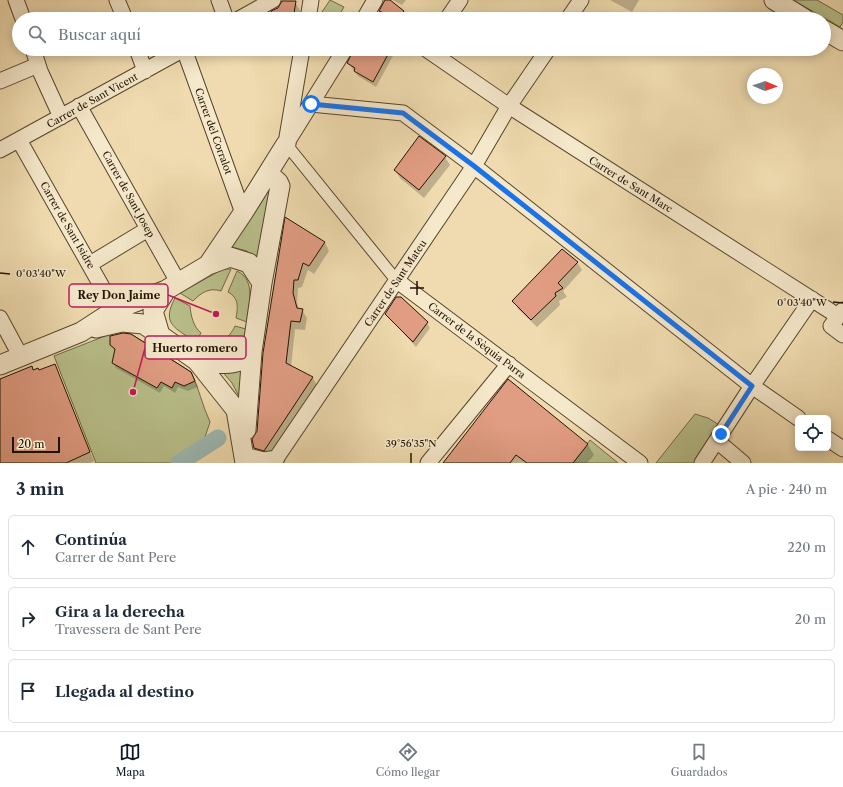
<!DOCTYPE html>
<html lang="es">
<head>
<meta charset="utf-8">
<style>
  body { margin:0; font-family:"Libre Caslon Text",serif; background:#f2f2f3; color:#1f2937 }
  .controls { position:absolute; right:12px; bottom:12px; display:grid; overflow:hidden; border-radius:6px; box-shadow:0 2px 10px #0003 }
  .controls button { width:36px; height:36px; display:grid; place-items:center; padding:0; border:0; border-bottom:1px solid #e0e1e3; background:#fff; color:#1f2937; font:20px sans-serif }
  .compass { position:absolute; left:747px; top:68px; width:36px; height:36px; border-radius:50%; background:#fff; box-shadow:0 2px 10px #0003; rotate:92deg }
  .scale { position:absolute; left:12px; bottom:10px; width:48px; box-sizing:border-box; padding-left:4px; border:2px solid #221300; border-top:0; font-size:11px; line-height:14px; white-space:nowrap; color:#221300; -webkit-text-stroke:3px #f5e8cb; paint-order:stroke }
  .stop { position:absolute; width:12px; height:12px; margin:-9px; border:3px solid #1a73e8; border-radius:50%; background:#fff }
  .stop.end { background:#1a73e8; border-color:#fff; box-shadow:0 1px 4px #0008 }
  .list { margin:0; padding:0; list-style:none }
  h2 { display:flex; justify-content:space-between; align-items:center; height:52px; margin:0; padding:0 16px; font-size:17px }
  h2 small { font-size:13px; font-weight:400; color:#747a83 }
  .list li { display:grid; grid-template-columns:26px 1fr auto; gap:12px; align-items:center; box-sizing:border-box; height:64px; margin:0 8px 8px; padding:0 8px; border:1px solid #e0e1e3; border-radius:6px }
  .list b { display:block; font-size:15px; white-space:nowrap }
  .list p { margin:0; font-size:13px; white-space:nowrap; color:#747a83 }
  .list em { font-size:13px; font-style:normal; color:#747a83 }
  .icon { flex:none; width:22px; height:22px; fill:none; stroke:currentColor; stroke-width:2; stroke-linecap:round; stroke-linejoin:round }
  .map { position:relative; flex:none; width:843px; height:463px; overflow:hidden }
  .search { position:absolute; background:#fff; box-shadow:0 2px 10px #0003; left:12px; right:12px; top:12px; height:44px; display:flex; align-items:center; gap:10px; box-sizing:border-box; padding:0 14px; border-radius:22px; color:#747a83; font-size:15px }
  .sheet { height:268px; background:#fff }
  nav { display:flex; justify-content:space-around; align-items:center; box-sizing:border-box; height:56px; border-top:1px solid #e0e1e3; background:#fff; font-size:11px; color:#747a83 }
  nav a { display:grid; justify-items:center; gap:2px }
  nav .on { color:#111827 }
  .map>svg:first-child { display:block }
  .green { fill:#b9c08b; stroke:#6e6a46 }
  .shadow { fill:#0003 }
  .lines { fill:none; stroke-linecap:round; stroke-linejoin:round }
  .canal { stroke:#9cb9b3; stroke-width:17 }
  .building { fill:#e19d83; stroke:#221300 }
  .pedestrian-casing { stroke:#55452c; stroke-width:13 }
  .minor-casing { stroke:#55452c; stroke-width:17 }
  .tertiary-casing { stroke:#55452c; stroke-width:21 }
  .pedestrian { stroke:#f5e8cb; stroke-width:11 }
  .minor { stroke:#f5e8cb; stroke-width:15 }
  .tertiary { stroke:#f5e8cb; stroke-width:19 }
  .route { stroke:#1a73e8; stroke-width:5 }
  .ticks { fill:none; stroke:#221300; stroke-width:1.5 }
  .labels { text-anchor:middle; stroke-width:3; stroke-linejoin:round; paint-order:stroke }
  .street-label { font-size:10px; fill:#221300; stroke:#f5e8cb }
  .ticks-label { font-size:10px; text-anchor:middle; fill:#221300; stroke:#f5e8cb; stroke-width:3; stroke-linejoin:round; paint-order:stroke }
  .leader { fill:none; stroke:#c2185b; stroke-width:1.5 }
  .callout-dot { fill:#c2185b; stroke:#f5e8cb; stroke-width:1.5 }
  .callout { fill:#f5e8cb; stroke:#c2185b; stroke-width:1.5 }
  .callout-label { font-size:11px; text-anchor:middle; font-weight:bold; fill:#221300 }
</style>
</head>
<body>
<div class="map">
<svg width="843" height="463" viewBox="0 0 843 463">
  <rect width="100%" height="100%" fill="#efdbaf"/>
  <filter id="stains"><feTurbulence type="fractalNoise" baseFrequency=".005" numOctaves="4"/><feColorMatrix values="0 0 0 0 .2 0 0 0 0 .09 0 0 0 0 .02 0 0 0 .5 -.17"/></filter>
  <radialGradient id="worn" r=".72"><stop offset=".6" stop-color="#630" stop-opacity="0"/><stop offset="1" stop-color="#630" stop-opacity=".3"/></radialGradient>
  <path class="green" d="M330,0l14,7 -7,12h-10l-7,-4z
    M793,0h24l26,15v7l-3,5z
    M273,183l-11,82 -15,-14 -19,-5z
    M223,269h8l-10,22c-12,-4 -20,2 -28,10l-13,-8z
    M237,271c19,9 12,33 10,51l-11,-4c2,-11 3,-20 -8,-26z
    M175,298l15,8c1,10 3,20 11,27l-5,9c-21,-14 -35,-18 -21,-44z
    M235,326l11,3c-4,30 -22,33 -45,17l5,-9c13,8 23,2 29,-11z
    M123,329l68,43c8,16 11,33 19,50l-7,21 -18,8 -12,12h-77l-42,-107z
    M249,364l-4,44 -13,-25 -12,-14z
    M695,414l13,4 13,8 -26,37h-39z
    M590,440l28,23h-45z"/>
  <path class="shadow" d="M387,0l16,11 3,6 -2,2h-16l-5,-3 -3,-5z
    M393,0h13l-4,5z
    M610,0h29l-7,12z
    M295,2l8,14v3h-27z
    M354,49h37l3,5 -18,33 -18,-11 -10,-13z
    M445,157l5,8 -26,33 -24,-20 -5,-8z
    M286,219l39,24 4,8 -15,23 -6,-4 -6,17 -4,1 -1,14 2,8h3l5,8 -2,12 -10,-1 -4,38 22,11 4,8 -48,72 -10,-2 -4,-8z
    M577,262l5,8 -19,21 4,6 -8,4 1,4 -23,22 -19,-18 -4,-8z
    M386,314l41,9 3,5 -14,19z
    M111,344l79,28 8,15 -10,4 -10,-4 -3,6 -11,-7 -4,7 -44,-25 -3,-6 3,-10z
    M55,365l39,96 -4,2h-90v-82l32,-14 2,4h5z
    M508,381l80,64 6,10 -7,8h-142z"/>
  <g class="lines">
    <path class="canal" d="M179,463l39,-25"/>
  </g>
  <path class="building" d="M385,0h5l14,11 -7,8 -18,-8z
    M282,1h14l-3,18h-18l-4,-8 7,-3z
    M354,49h37l-18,33 -19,-11 1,-3 -8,-5z
    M419,136l27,20 -27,34 -25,-20z
    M285,217l40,25 -16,24 -6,-3 -5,17h-4l-1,13 4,15 6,1 -3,13 -9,-1 -5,42 27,14 -49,74 -10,-3 -2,-9 5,-8 6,-78z
    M562,249l16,13 -20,21 5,5 -8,5 1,3 -25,24 -19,-19z
    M396,297h5l27,25 -15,20 -28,-28z
    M123,333l8,1 60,38 4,9 -11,5 -9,-4 -3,6 -11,-6 -4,6 -45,-25 3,-14 -5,-4v-9z
    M55,364l35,88 -24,11h-66v-84l32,-13 1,4 5,-2 1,2z
    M508,379l80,65 -15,19h-46l-11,-8 -6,8h-67z"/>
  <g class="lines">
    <defs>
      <path id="pedestrian" d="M286,144l110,136"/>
      <path id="minor" d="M16,0l7,19
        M117,0l8,19
        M219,0l7,19
        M239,19l34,-19
        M308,19l3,-19
        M364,19l11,-19
        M447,19l13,-19
        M568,19l13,-19
        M33,49l7,22 21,46
        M137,49l8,22
        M184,49l59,164
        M426,49l83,57 329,210
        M0,81l38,-16
        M311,104l92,9 71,53 278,220 46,32
        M79,106l99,176
        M287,137l15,-88
        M19,140l96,170
        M286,144l59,-95
        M0,150l184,-101
        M90,264l58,-35
        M396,280l244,183
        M843,310l-12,16 12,9
        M0,318l21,39
        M828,439l15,10
        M717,441l26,22
        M244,455l20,5 13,-2
        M273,463l201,-297 35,-60 39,-57
        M428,463l81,-99
        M702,463l50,-77 60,-87"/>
      <path id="tertiary" d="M774,0l31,19
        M824,30l19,11
        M208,265l35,-52 43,-69
        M262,283l18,-97 -2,-4 -10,-9
        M96,328l26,-6 21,2 17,11
        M197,361c22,2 39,8 55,-9l10,-69 -13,-20 -19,-6 -22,8 -42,25 -13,21 7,24 37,26 39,49 9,53
        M0,365l81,-33 34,-22 51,-20
        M246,430l6,-78"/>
    </defs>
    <use href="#pedestrian" class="pedestrian-casing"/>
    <use href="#minor" class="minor-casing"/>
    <use href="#tertiary" class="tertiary-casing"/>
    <use href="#pedestrian" class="pedestrian"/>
    <use href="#minor" class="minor"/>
    <use href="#tertiary" class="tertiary"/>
  </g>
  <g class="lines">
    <path class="route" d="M311,104l92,9 71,53 278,220 -31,48"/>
  </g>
  <path class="ticks" d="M0,273l10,1M410,288h14M417,295v-14M833,302l10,1M411,463v-10"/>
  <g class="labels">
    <g class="street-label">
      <text transform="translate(92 100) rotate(-29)" y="4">Carrer de Sant Vicent</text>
      <text transform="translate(214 131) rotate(70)" y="4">Carrer del Corralot</text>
      <text transform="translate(631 184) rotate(32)" y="4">Carrer de Sant Marc</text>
      <text transform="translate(129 194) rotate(61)" y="4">Carrer de Sant Josep</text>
      <text transform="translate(68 225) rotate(60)" y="4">Carrer de Sant Isidre</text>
      <text transform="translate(395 283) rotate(-56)" y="4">Carrer de Sant Mateu</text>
      <text transform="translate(477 340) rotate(37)" y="4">Carrer de la Sèquia Parra</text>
    </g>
  </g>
  <g class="ticks-label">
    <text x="41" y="277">0°03'40"W</text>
    <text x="802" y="306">0°03'40"W</text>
    <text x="411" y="447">39°56'35"N</text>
  </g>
  <path class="leader" d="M216 314L168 295M133 392L145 348"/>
  <g class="callout-dot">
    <circle cx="216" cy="314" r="4"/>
    <circle cx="133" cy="392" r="4"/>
  </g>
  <g class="callout">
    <rect x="69" y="284" width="99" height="23" rx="4"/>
    <rect x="145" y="336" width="101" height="23" rx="4"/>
  </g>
  <g class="callout-label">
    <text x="119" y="299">Rey Don Jaime</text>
    <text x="195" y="352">Huerto romero</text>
  </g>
  <rect width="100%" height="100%" filter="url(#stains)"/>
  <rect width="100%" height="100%" fill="url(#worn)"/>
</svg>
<div class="controls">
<button><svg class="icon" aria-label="locate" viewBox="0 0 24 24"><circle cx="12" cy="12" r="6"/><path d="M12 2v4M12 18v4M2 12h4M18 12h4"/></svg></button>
</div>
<svg class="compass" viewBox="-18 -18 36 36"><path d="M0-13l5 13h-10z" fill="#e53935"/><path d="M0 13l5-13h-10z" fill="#747a83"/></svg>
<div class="scale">20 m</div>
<div class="stop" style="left:311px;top:104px"></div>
<div class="stop end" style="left:721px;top:434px"></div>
<div class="search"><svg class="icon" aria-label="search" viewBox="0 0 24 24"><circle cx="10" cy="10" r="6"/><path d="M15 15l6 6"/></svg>Buscar aquí</div>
</div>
<section class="sheet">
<h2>3 min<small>A pie · 240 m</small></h2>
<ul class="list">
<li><svg class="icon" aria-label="ahead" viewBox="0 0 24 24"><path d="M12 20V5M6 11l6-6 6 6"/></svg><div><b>Continúa</b><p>Carrer de Sant Pere</p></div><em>220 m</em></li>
<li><svg class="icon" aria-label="right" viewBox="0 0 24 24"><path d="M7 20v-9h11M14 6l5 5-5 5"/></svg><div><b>Gira a la derecha</b><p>Travessera de Sant Pere</p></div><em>20 m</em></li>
<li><svg class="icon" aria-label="arrive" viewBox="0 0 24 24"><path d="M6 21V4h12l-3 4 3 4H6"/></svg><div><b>Llegada al destino</b></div></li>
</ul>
</section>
<nav>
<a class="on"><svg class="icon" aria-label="map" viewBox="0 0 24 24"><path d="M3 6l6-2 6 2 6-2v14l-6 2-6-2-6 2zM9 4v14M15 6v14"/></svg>Mapa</a>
<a><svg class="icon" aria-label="directions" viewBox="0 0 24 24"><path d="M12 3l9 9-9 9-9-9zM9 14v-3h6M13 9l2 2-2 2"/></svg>Cómo llegar</a>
<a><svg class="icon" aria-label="saved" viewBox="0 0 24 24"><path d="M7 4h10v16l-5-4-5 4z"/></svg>Guardados</a>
</nav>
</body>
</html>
